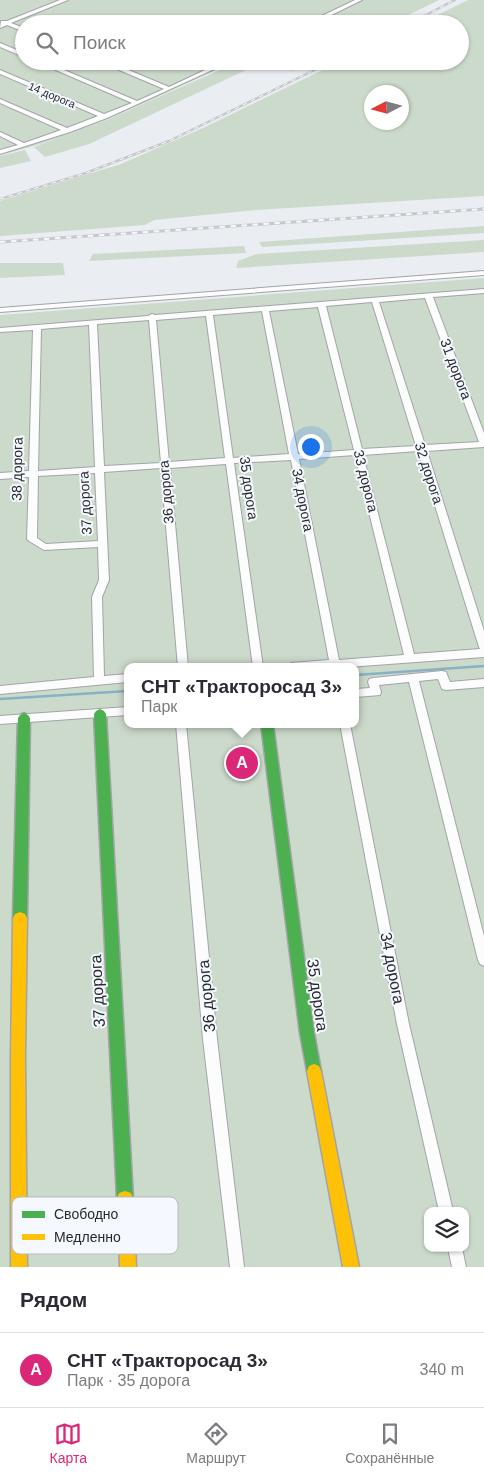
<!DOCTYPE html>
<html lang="ru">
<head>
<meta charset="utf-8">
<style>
  body { margin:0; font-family:Arial,sans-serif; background:#f7f7f7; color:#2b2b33 }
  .controls { position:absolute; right:15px; bottom:15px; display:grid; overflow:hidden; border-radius:10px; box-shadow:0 1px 4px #0004 }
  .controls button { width:45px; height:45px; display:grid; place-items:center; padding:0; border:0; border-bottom:1px solid #e1e1e2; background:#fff; color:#2b2b33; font:25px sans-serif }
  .compass { position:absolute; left:364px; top:85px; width:45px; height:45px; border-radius:50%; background:#fff; box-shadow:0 1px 4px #0004; rotate:264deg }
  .you { position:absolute; left:310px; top:446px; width:18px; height:18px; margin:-12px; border:4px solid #fff; border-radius:50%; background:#1a73e8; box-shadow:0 0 0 8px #1a73e833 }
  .badge { display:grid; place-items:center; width:32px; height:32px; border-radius:50%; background:#db2777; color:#fff; font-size:16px; font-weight:700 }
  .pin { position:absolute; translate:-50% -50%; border:2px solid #fff; box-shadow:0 1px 5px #0006 }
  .popup { position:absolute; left:124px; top:663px; width:235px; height:65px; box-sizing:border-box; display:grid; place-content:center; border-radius:10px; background:#fff; filter:drop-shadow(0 1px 4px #0005); font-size:16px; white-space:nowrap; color:#7c7c81 }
  .popup b { font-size:19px; color:#2b2b33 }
  .popup::after { content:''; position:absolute; left:50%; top:100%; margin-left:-10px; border:10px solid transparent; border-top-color:#fff }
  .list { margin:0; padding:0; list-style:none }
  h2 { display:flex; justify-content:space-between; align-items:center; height:65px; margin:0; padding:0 20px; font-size:21px }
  h2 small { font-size:16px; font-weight:400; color:#7c7c81 }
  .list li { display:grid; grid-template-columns:32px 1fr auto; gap:15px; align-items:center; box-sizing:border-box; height:75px; padding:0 20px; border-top:1px solid #e1e1e2 }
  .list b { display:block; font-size:19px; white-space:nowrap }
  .list p { margin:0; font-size:16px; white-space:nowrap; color:#7c7c81 }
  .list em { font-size:16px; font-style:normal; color:#7c7c81 }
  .icon { flex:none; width:28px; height:28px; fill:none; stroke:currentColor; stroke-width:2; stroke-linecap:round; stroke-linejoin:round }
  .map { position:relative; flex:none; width:484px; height:1267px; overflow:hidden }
  .search { position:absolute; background:#fff; box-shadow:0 1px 4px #0004; left:15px; right:15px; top:15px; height:55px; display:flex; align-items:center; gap:12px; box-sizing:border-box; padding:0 18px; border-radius:28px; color:#7c7c81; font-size:19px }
  .sheet { height:140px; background:#fff }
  nav { display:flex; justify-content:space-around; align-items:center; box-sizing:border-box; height:70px; border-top:1px solid #e1e1e2; background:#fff; font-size:14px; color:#7c7c81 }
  nav a { display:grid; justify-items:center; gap:2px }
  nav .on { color:#db2777 }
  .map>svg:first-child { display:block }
  .green { fill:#ccdacb; fill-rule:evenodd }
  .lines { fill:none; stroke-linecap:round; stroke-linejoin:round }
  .stream { stroke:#88b2c4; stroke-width:2.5 }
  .street-casing { stroke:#a2a4a8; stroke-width:2 }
  .fast-casing { stroke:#a2a4a8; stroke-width:3 }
  .slow-casing { stroke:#a2a4a8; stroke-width:3 }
  .street { fill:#fcfcfd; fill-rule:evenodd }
  .fast { fill:#4caf50; fill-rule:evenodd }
  .slow { fill:#ffc107; fill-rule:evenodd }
  .rail-far1-casing { stroke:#c8c8ca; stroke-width:2.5 }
  .rail-casing { stroke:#c8c8ca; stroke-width:3 }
  .rail-far1 { stroke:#f5f9ff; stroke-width:1; stroke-dasharray:4.5; stroke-linecap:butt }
  .rail { stroke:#f5f9ff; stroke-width:2; stroke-dasharray:5.5; stroke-linecap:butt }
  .labels { text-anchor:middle; stroke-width:4; stroke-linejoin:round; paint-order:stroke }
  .far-street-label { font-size:11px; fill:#27292d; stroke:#f5f9ff }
  .street-label { font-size:14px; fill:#27292d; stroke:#f5f9ff }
  .near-street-label { font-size:16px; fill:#27292d; stroke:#f5f9ff }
  .key { fill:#f5f9ff; stroke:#b7bbc0; stroke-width:1 }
  .key-label { font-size:14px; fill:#27292d }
</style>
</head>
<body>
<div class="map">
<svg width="484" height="1267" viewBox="0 0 484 1267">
  <rect width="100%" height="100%" fill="#eaedf2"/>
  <path class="green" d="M0,0h439l-49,24h-366v37h212c-77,34 -154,75 -236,94z
    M468,0h16v196l-228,14 -102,10 -9,5 -145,11v-35l121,-37 82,-36 138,-67h119v-37h-41zM372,92h30v30h-30z
    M240,61h73l-21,10 -31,-8 -172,81 -44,13 -11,-10 75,-28z
    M25,150l6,11 -31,7v-12z
    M484,226v7l-222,14 -3,-5z
    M484,240v12l-248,16 2,-7 19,-7z
    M244,246l2,7 -157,8 4,-7z
    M0,263h63l2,12 -65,3z
    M484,278v989h-484v-952zM128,667h228v57h-228zM428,1211h37v37h-37z"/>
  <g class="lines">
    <path class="stream" d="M356,675l128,-9
      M0,699l128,-8"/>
    <defs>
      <path id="street" d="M60,0h8l-57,23 13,5v4l-17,-7 -7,3 1,-7h6z
        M355,0h7l-49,24h-8z
        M0,43l24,10v4l-24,-10z
        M35,61h8l94,40 27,-12 -66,-28h9l62,26 55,-26h8l-125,57 -37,14 -70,22v-4l18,-5 -18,-9v-4l24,11 37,-13 -61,-27v-4l67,29 31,-12 -98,-42v-4l104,44 28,-11z
        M484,271v4l-484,37v-4z
        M484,289v4l-51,4 51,136v14l-57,4 57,180v26l-136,10h-62l5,-4 38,-3 -38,-200 -57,3 29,204h-10l-27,-203 -56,4 18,199h-10l-17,-199 -57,4 5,108 -7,17 2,79 24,-2v8l-128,12v-8l94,-9 -2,-80 7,-17 -1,-33 -54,3 -15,-9 -2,-2 2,-62 -29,2v-6l29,-2 4,-141 -33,2v-4l148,-12 4,-2 3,1zM425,298l54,144 -54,3 -46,-143zM372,302l44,144 -54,3 -36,-143zM318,307l36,143 -56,4 -29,-143zM262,311l27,143 -56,4 -20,-143zM206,316l19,142 -56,4 -13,-142zM149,320l12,143 -57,3 -7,-142zM89,325l6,142 -57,4 3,-142zM418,451l61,196 1,2 -66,5 -51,-199zM355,455l49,200 -65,5 -40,-201zM95,473l3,68 -52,3 -9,-6 1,-62z
        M442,671l4,1 4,10 34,-3v8l-38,3 -4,-1 -4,-10 -19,2 65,255v30l-4,-2 -2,-4 -69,-278 -30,3 2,7 -1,3 -24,2v-8l14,-1 -2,-6 1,-3 4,-1z
        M128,707v8l-128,9v-8z
        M176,724h10l31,315 27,228h-14l-27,-228z
        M340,724h10l59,300 44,187h-14l-42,-187z
        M448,1248h14l4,19h-14z"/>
      <path id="fast" d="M100,709l4,2 2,3 27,485 -2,6 -6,2 -6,-2 -2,-6 -23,-485 2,-3z
        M24,713l4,2 2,3 -3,200 -2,4 -5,2 -5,-2 -2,-4 5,-200 2,-3z
        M261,724h12l41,309 7,38 -2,5 -5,2 -5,-2 -2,-5 -7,-38z"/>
      <path id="slow" d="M20,912l5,2 2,4 -2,138 2,211h-16v-211l2,-138 2,-4z
        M314,1064l5,2 2,5 38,196h-16l-36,-196 2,-5z
        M125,1191l6,2 2,6 3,68h-16l-3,-68 2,-6z"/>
    </defs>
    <use href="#street" class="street-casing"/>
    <use href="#fast" class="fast-casing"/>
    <use href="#slow" class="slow-casing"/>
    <use href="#street" class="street"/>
    <use href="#fast" class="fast"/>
    <use href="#slow" class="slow"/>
    <defs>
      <path id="rail-far1" d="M408,24l47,-24
        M0,199l86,-26 83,-32 164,-80"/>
      <path id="rail" d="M0,242l484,-33"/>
    </defs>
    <use href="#rail-far1" class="rail-far1-casing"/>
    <use href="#rail" class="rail-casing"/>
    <use href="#rail-far1" class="rail-far1"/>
    <use href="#rail" class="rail"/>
  </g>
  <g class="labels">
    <g class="far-street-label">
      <text transform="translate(52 95) rotate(23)" y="4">14 дорога</text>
    </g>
    <g class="street-label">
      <text transform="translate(456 369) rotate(69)" y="5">31 дорога</text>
      <text transform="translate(17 469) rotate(-89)" y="5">38 дорога</text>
      <text transform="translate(429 473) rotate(72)" y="5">32 дорога</text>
      <text transform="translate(366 481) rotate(76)" y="5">33 дорога</text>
      <text transform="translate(249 488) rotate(82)" y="5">35 дорога</text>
      <text transform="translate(166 492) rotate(-95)" y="5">36 дорога</text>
      <text transform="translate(303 500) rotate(79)" y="5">34 дорога</text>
      <text transform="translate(85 503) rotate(-93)" y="5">37 дорога</text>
    </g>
    <g class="near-street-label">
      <text transform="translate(393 968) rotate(79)" y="6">34 дорога</text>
      <text transform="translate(97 991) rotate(-93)" y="6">37 дорога</text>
      <text transform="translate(318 995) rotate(82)" y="6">35 дорога</text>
      <text transform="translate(206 996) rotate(-95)" y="6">36 дорога</text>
    </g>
  </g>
  <rect x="12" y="1197" width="166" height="57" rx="8" class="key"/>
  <rect x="22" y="1211" width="23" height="7" fill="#4caf50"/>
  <rect x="22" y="1234" width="23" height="6" fill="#ffc107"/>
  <g class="key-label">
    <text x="54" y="1219">Свободно</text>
    <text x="54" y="1242">Медленно</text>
  </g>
</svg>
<div class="controls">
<button><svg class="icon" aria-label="layers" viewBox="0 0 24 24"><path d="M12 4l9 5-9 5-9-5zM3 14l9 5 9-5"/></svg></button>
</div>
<svg class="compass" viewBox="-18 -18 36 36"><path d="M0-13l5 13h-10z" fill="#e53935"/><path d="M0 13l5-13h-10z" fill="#7c7c81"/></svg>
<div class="you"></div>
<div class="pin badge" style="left:242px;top:763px">A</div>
<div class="popup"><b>СНТ «Тракторосад 3»</b>Парк</div>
<div class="search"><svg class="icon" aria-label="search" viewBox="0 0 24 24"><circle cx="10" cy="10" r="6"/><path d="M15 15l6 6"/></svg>Поиск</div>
</div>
<section class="sheet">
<h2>Рядом<small></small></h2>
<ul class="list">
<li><span class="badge">A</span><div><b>СНТ «Тракторосад 3»</b><p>Парк · 35 дорога</p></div><em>340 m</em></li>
</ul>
</section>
<nav>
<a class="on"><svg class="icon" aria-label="map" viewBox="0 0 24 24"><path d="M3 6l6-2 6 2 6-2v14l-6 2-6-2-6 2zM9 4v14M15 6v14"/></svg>Карта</a>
<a><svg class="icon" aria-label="directions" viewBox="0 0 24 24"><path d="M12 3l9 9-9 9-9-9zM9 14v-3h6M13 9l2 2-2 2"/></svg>Маршрут</a>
<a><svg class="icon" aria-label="saved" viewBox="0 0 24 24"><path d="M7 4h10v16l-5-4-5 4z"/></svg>Сохранённые</a>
</nav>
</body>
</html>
